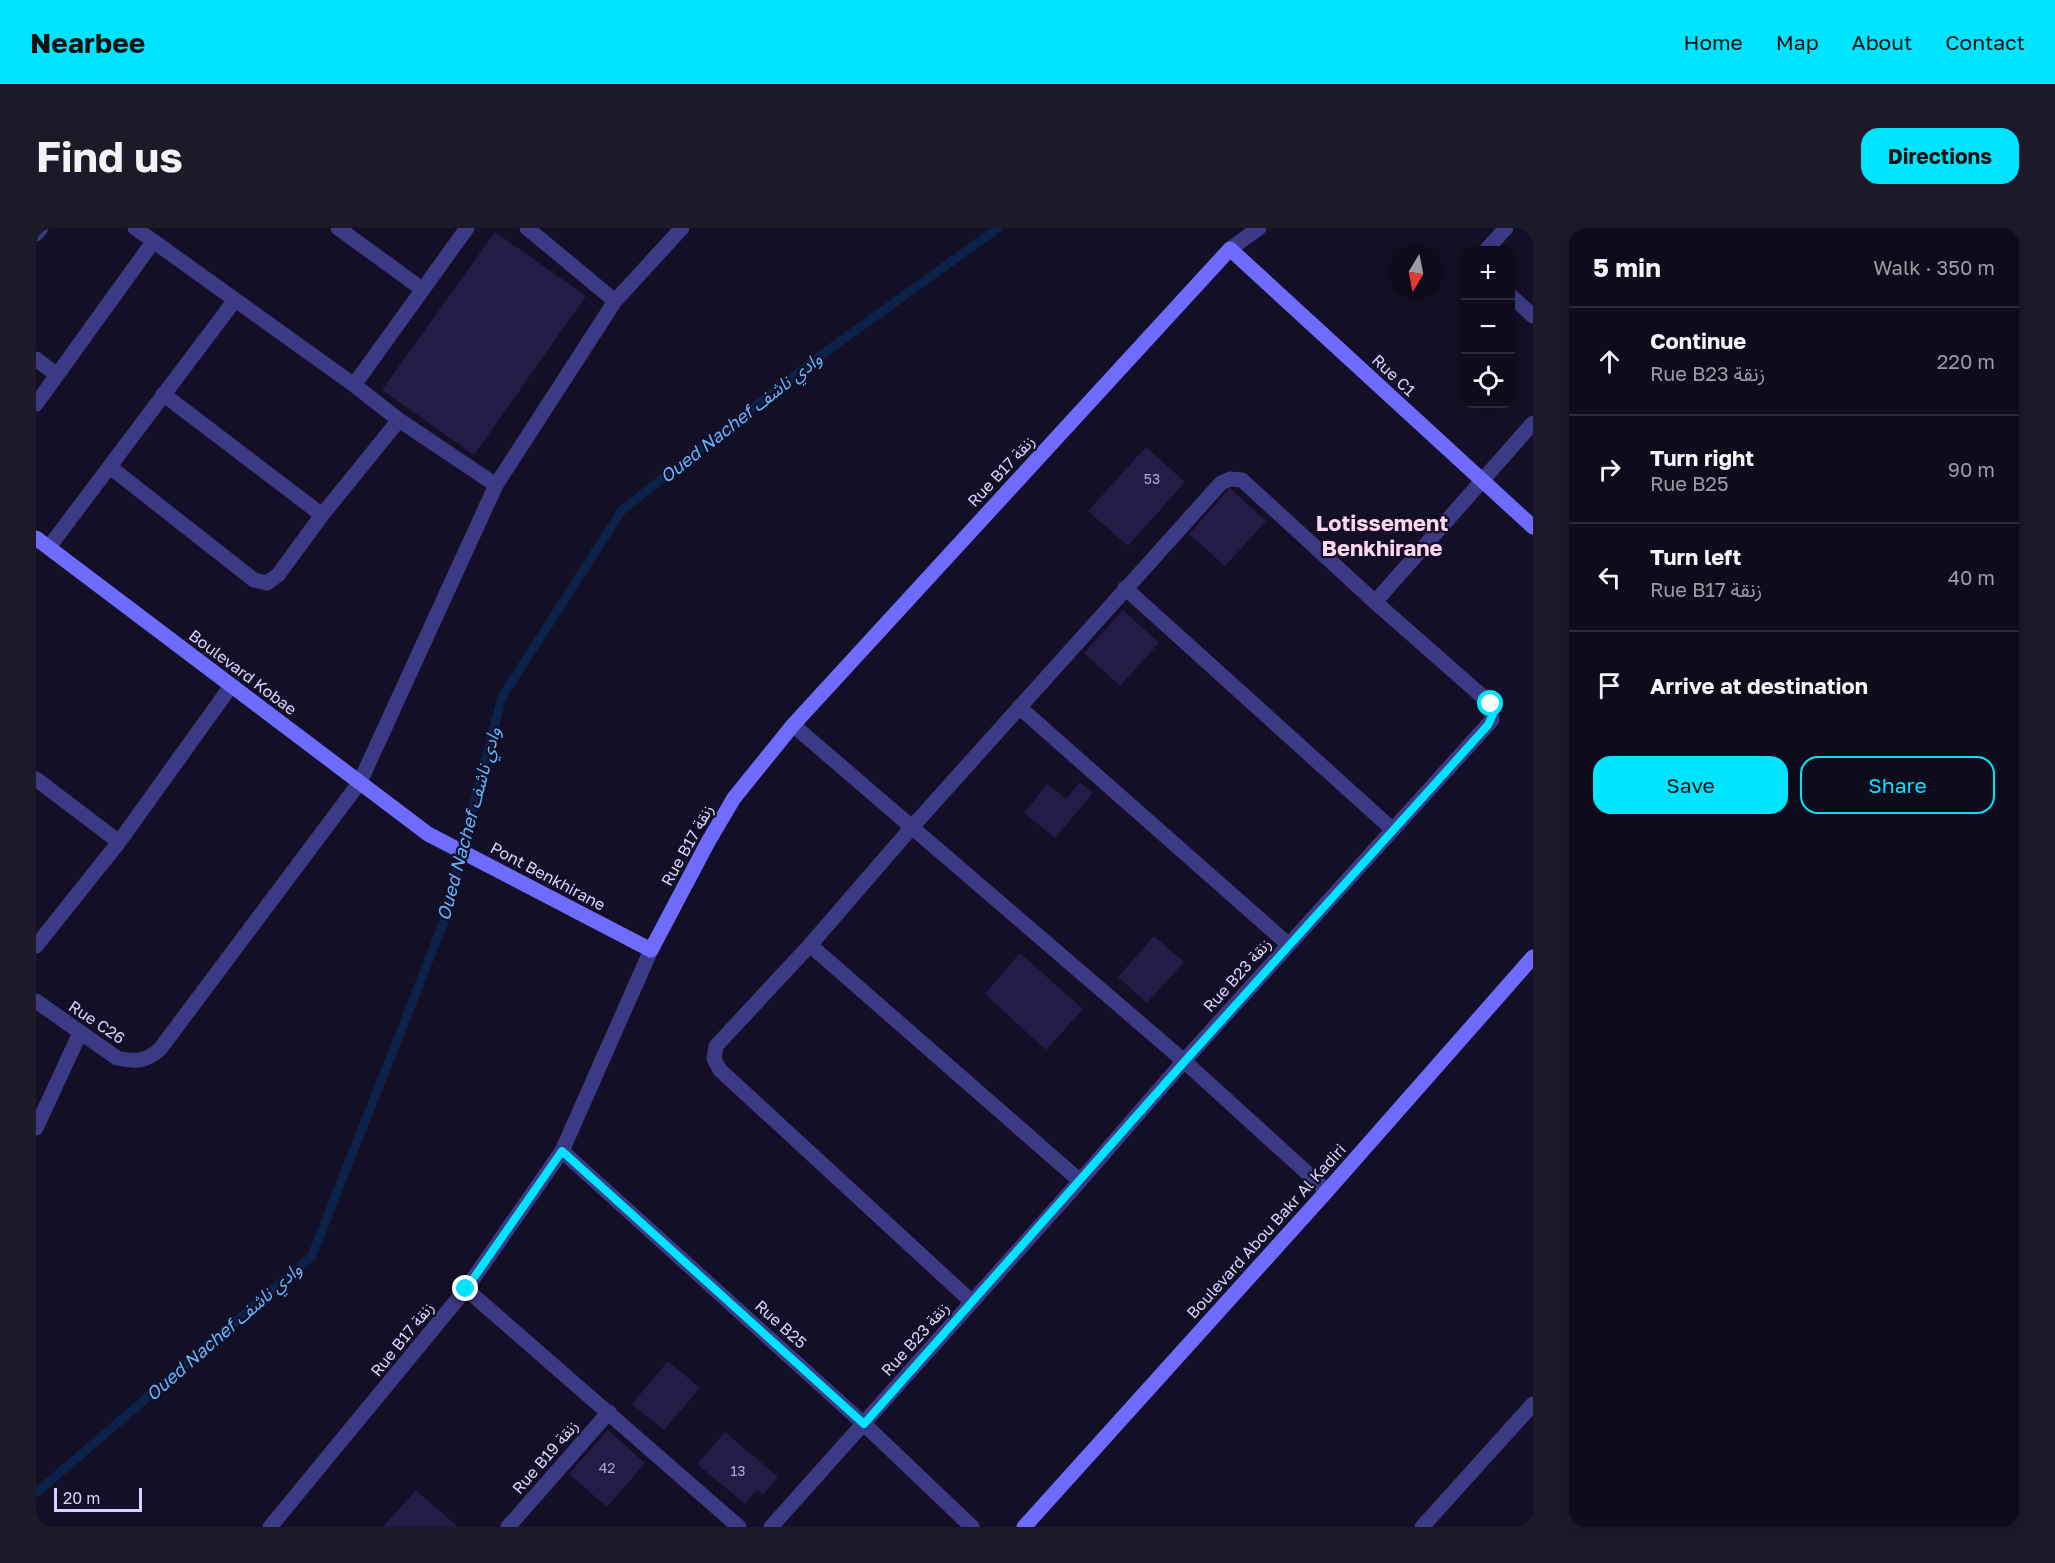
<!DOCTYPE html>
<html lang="en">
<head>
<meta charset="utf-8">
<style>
  body { margin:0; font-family:"Golos Text","Noto Sans Arabic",sans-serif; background:#1c1929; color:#f1f3f6 }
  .controls { position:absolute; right:18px; top:18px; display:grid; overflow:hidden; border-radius:12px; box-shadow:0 3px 15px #0003 }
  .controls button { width:54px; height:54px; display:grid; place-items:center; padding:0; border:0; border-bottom:2px solid #2e2b3b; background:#0e0b1c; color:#f1f3f6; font:30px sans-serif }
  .compass { position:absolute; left:1353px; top:18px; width:54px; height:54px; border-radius:50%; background:#0e0b1c; box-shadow:0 3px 15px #0003; rotate:190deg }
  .scale { position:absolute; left:18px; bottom:15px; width:88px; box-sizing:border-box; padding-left:6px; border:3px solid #d9d4ff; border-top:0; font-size:16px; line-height:21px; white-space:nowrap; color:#d9d4ff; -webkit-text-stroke:4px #130f26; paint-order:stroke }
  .stop { position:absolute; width:18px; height:18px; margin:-14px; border:4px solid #00e5ff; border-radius:50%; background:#fff }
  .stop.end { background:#00e5ff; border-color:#fff; box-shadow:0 2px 6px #0008 }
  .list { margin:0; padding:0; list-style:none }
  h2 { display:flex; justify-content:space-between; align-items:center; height:78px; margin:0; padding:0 24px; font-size:26px }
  h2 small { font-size:20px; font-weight:400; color:#9b9ba3 }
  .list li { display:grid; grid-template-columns:39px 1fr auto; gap:18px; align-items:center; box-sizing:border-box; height:108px; padding:0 24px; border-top:2px solid #2e2b3b }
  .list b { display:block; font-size:22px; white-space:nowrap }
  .list p { margin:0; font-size:20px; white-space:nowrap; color:#9b9ba3 }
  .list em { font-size:20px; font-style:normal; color:#9b9ba3 }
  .actions { display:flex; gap:12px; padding:18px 24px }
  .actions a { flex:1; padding:14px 0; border:2px solid #00e5ff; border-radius:18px; text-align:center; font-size:21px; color:#00e5ff }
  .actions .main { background:#00e5ff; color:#111 }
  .icon { flex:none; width:33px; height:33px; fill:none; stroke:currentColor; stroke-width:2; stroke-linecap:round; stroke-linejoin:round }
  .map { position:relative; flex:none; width:1497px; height:1299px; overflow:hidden; border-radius:18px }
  header { display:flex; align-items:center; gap:36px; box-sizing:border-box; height:84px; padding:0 30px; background:#00e5ff; color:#111 }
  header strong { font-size:28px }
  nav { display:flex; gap:33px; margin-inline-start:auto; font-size:21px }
  .intro { display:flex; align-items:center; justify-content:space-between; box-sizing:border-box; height:144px; padding:0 36px }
  h1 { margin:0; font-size:42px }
  .button { padding:15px 27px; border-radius:18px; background:#00e5ff; color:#111; font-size:21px; font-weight:700 }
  main { display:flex; gap:36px; padding:0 36px }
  aside { flex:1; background:#0e0b1c; border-radius:18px; box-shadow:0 3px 15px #0003 }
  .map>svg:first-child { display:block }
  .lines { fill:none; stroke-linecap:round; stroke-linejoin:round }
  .stream { stroke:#0c2248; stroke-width:9 }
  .building { fill:#241b47 }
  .minor { stroke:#3d3a85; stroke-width:15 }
  .secondary { stroke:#6f6bff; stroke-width:15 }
  .route { stroke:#00e5ff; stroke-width:8 }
  .labels { text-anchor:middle; stroke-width:4.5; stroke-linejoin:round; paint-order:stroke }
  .number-label { font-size:14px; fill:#aca6d1 }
  .street-label { font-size:16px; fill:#d9d4ff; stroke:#130f26 }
  .water-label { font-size:18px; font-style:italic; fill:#62b6ff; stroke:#130f26 }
  .district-label { font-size:22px; font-weight:bold; fill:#ffd6f0; stroke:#130f26 }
</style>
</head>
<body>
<header>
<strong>Nearbee</strong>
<nav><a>Home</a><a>Map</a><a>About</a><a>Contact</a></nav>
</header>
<div class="intro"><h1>Find us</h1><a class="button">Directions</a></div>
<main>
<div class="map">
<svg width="1497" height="1299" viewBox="0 0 1497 1299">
  <rect width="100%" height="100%" fill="#130f26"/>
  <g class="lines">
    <path class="stream" d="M0,1265l276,-237 131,-332 59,-227 120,-187 198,-154 178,-128"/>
  </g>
  <path class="building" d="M459,4l91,64 -112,159 -92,-65z
    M1110,219l39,35 -57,64 -40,-35z
    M1194,260l36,33 -41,45 -36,-32z
    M1087,382l36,33 -39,43 -36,-33z
    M1044,554l13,11 -38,45 -31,-25 23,-29 19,15z
    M1118,708l30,26 -37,41 -29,-26z
    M984,725l63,56 -37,41 -61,-56z
    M632,1133l32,27 -36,42 -32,-26z
    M572,1202l37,33 -38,44 -38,-33z
    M689,1204l53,45 -15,18 -6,-5 -12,14 -48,-40z
    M380,1262l42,37h-75z"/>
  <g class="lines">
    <path class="minor" d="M99,0l219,157 45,35 97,65
      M302,0l84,61
      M491,0l88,73
      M0,6l5,-6
      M1194,21l29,-21
      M1450,22l20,-22
      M1474,67l23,21
      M0,131l21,16
      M318,157l113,-157
      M127,166l159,121
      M0,176l117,-162
      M74,239l144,113 13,3 11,-8 44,-60 77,-95
      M13,319l186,-247
      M1089,360l267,241
      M1339,374l158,-179
      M983,479l270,238
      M757,497l391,336 143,130
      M0,551l83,63
      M774,717l270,236
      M0,718l83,-104 112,-156
      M0,773l81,57c17,4 29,4 43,-9l200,-267 136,-297 119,-184 67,-73
      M0,900l44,-95
      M526,923l302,273 108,103
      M430,1061l273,238
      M234,1299l196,-238 96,-138 89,-201
      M472,1299l101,-115
      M735,1299l309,-346 104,-120 308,-341 -1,-16 -116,-102 -133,-122 -12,-1 -9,4 -309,344 -102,118 -94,101 -2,13 6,11 252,232
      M1386,1299l111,-123"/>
    <path class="secondary" d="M0,310l392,296 223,116 57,-108 26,-44 59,-73 437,-476 303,278
      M988,1299l303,-336 206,-234"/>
  </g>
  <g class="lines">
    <path class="route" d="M430,1061l96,-138 302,273 321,-363 303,-336 5,-11 -2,-10"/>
  </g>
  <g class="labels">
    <g class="number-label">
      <text x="1116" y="256">53</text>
      <text x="571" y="1245">42</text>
      <text x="702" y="1248">13</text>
    </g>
    <g class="street-label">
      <text transform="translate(1358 147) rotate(43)" y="6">Rue C1</text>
      <text transform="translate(965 243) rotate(-47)" y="6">Rue B17 زنقة</text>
      <text transform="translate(207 444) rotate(37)" y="6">Boulevard Kobae</text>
      <text transform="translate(651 617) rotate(-61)" y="6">Rue B17 زنقة</text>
      <text transform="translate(512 648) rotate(28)" y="6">Pont Benkhirane</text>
      <text transform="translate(1201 747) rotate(-48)" y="6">Rue B23 زنقة</text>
      <text transform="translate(61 794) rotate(34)" y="6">Rue C26</text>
      <text transform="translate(1230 1003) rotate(-48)" y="6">Boulevard Abou Bakr Al Kadiri</text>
      <text transform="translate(745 1096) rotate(42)" y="6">Rue B25</text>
      <text transform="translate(366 1111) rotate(-51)" y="6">Rue B17 زنقة</text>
      <text transform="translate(879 1111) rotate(-48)" y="6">Rue B23 زنقة</text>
      <text transform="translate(509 1229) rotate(-49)" y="6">Rue B19 زنقة</text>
    </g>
    <g class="water-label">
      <text transform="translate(705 190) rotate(-38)" y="6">Oued Nachef وادي ناشف</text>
      <text transform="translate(433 596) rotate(-75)" y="6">Oued Nachef وادي ناشف</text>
      <text transform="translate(188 1104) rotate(-41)" y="6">Oued Nachef وادي ناشف</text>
    </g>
    <g class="district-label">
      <text x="1346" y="303">Lotissement<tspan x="1346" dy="25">Benkhirane</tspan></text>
    </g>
  </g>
</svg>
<div class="controls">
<button>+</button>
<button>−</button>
<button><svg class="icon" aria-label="locate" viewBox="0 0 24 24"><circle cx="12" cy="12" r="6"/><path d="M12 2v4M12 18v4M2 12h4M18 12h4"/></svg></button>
</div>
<svg class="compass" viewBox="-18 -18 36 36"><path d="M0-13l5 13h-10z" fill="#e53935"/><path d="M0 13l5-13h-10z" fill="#9b9ba3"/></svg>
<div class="scale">20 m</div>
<div class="stop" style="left:1455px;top:476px"></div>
<div class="stop end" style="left:430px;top:1061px"></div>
</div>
<aside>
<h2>5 min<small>Walk · 350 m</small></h2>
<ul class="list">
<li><svg class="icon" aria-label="ahead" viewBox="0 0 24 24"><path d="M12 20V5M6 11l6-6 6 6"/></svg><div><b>Continue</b><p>Rue B23 زنقة</p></div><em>220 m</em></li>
<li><svg class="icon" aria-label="right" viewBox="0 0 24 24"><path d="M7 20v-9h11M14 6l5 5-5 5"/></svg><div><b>Turn right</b><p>Rue B25</p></div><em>90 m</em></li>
<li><svg class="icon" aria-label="left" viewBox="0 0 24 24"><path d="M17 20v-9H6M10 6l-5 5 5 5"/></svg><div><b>Turn left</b><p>Rue B17 زنقة</p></div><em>40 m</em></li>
<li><svg class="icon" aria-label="arrive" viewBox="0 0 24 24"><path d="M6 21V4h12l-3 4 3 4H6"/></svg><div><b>Arrive at destination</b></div></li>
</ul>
<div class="actions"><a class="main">Save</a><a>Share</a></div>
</aside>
</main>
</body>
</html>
